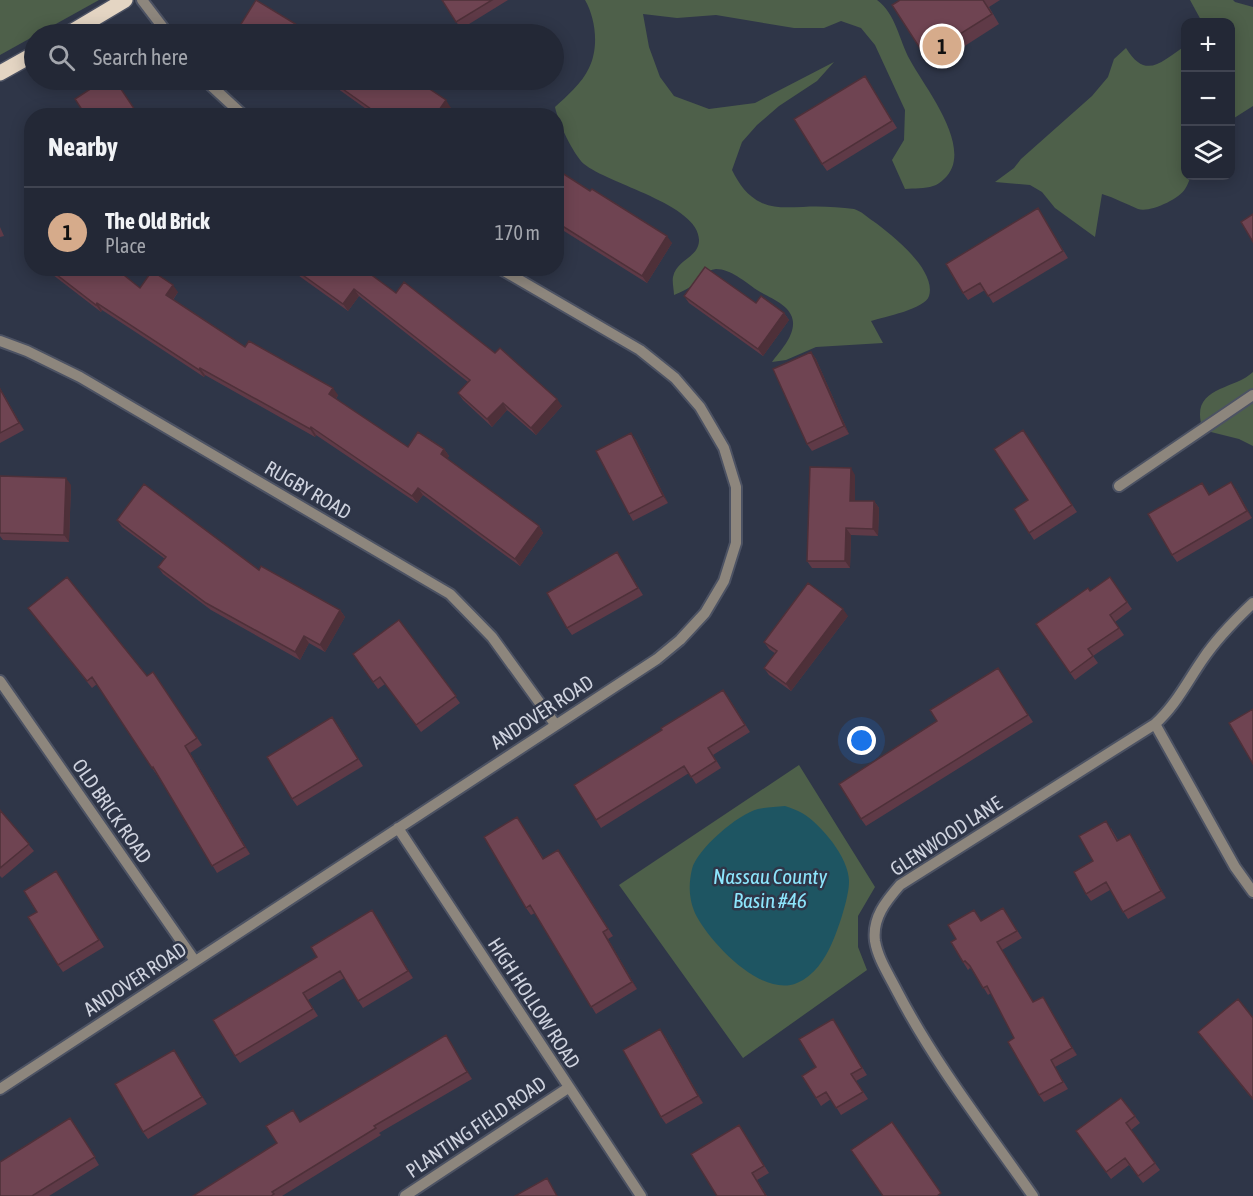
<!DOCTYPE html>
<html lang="en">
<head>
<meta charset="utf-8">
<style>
  body { margin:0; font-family:"Asap Condensed",sans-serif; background:#2b303e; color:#f1f3f6 }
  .controls { position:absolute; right:18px; top:18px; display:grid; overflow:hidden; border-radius:12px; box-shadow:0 3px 15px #0003 }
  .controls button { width:54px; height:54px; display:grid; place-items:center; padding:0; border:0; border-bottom:2px solid #404451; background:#232836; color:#f1f3f6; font:30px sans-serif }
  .you { position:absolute; left:862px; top:741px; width:21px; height:21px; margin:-15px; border:4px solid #fff; border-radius:50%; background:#1a73e8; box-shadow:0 0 0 9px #1a73e833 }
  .badge { display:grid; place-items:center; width:39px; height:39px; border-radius:50%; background:#d6ab8b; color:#111; font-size:20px; font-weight:700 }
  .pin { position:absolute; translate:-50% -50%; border:3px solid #fff; box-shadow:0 2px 6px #0006 }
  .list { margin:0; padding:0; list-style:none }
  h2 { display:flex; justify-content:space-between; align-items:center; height:78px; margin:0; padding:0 24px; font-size:26px }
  h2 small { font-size:20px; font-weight:400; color:#a3a6ad }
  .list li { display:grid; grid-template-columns:39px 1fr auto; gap:18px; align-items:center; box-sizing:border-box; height:90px; padding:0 24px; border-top:2px solid #404451 }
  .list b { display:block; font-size:22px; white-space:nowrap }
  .list p { margin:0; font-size:20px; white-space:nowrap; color:#a3a6ad }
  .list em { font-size:20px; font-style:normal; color:#a3a6ad }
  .icon { flex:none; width:33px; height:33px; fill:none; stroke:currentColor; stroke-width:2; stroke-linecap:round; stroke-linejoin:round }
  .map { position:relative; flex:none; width:1253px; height:1196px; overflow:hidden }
  .search { position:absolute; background:#232836; box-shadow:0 3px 15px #0003; left:24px; top:24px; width:540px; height:66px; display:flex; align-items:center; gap:15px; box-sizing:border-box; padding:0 21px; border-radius:33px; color:#a3a6ad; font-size:22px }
  .panel { position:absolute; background:#232836; box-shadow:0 3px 15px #0003; left:24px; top:108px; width:540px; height:168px; border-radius:24px }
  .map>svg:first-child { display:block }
  .green { fill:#4e604a }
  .water { fill:#1e5562 }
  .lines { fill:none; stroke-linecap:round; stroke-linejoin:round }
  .minor-casing { stroke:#4c5263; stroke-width:14 }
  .major-casing { stroke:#4c5263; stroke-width:18 }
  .minor { stroke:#8d867d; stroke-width:10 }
  .major { stroke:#e4d5c3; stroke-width:15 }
  .wall { fill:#5f3a47 }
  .shaded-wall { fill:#4e3039 }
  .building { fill:#6f4452; stroke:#4e3039; stroke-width:1.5 }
  .labels { text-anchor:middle; stroke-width:5; stroke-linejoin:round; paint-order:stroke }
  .street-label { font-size:20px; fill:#cfd3df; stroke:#2f3648 }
  .water-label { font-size:21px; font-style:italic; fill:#8de5fc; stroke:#2f3648 }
</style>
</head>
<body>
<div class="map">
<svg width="1253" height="1196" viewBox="0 0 1253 1196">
  <rect width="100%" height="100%" fill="#2f3648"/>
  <path class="green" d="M0,0h99l-99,55z
    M585,0h292c19,14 22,40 33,60 15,28 66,90 34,119 -3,3 -7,6 -11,7 -8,3 -19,2 -28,3l-13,-29 12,-20 1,-30 -30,-65 -14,-17 -20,-7 -17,7h-30l-78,-13 -39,3 -34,-4 6,33 11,30 14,19 35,13 46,-6 79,-41 -17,19 -38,25 -22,19 -15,17 -10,28c7,14 15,26 30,33 14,6 27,4 41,4 16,-1 35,0 51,2 7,2 13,8 19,12 18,13 64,49 56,75 -4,13 -45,21 -58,25l12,22 -67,4 -30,13 -14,2c8,-11 22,-25 21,-40 -1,-17 -24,-24 -36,-32 -12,-8 -26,-21 -41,-21 -11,1 -14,9 -22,15 -6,5 -13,8 -20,11 0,-5 -2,-13 -1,-18 4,-18 25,-19 26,-36 2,-36 -91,-57 -115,-77 -11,-10 -26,-42 -29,-57 12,-11 27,-24 34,-39 10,-20 7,-49 -4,-68z
    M1190,0h43l2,2 18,5v99l-22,14 -1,-98h-28z
    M1185,46l1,130h5c-2,4 -3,9 -6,13 -6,10 -35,24 -47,20 -12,-5 -23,-11 -36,-15l-7,43 -40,-29 -13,-16 -12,-7 -35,-3 19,-14 7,-9 71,-63 16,-19 6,-18 12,-11c20,33 36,13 59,-2z
    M1253,372v74l-14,-7 -36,-9c-15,-44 30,-39 50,-58z
    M799,765l76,122 -17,29v31l9,23 -124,88 -124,-173z"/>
  <path class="water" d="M785,806c6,2 12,4 17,7 19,11 48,46 47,69 0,15 -11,48 -17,61 -7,16 -18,33 -35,40 -35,15 -85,-39 -100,-66 -8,-15 -9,-31 -5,-48 5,-20 46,-55 66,-60 9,-2 18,-2 27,-3z"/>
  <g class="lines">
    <defs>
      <path id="minor" d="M142,0l26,34
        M205,80l39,36
        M0,341l27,10 53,26 370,217 42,43 63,87
        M1119,486l134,-91
        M0,681l195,280
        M1155,724l80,143 18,25
        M398,828l243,368
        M0,1089l657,-430 23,-19 25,-27 19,-32 12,-38v-56l-12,-39 -24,-41 -25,-29 -35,-28 -141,-82
        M405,1196l163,-108
        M1033,1196c-47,-67 -98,-132 -136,-205 -8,-16 -19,-32 -22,-50 -3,-23 11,-40 25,-56l255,-161c21,-19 32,-42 48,-65 14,-21 32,-39 50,-56"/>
      <path id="major" d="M68,34l57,-34
        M0,73l34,-19"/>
    </defs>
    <use href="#minor" class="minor-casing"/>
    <use href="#major" class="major-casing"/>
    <use href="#minor" class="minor"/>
    <use href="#major" class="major"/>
  </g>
  <path class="wall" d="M442,0h66l-47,29z
    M900,0h100l-11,7 10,17 -67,43 -7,-11z
    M865,76l32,52 -70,43 -5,-7z
    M308,80h108l35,28 -6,8h-69l-49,-35 -4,7z
    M556,169l116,74 -25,40 -91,-57z
    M1038,208l30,50 -75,45 -8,-13 -17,10 -5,-7z
    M0,227l4,9 -4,1z
    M44,268h71l25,20 38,4 -5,8 72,47 93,48 -2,4 72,48 36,2 5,7 -2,3 92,67 4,7 -23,33 -97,-71 -6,8 -101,-68 -1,2 -110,-62 -1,2 -102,-67 -1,2z
    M288,268h74l34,25 166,113 -26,29 -29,-25 -15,17 -29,-27 -5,-7 10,-11 -109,-86 -11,15z
    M684,296l72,7 28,10 5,7 -26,36 -74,-53z
    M811,352l5,7 33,75 -37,17 -5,-7z
    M0,388l24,42 -24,13z
    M1023,430l54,82 -43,28 -20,-31 14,-9z
    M631,433l5,7 32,63 -35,18 -4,-7z
    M855,475v26h19l5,7 -1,28 -27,-1 -1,33h-38l-5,-7z
    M0,476l71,9 -2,57 -66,-2 -3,-4z
    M1202,483l8,12 26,-6 16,29 -75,44 -5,-7z
    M117,520l142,50 81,40 5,7 -20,35 -16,-9 -9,17 -89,-50 -48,-36 -5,-7 7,-8 -43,-32z
    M617,552l26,43 -71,40 -5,-7z
    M1110,577l22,32 -17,13 9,13 -31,21 5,7 -23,17 -39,-56 54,-33z
    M28,608l119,68 6,-4 49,73 -12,8 60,101 -33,19 -59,-99 -1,1 -5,-7 -55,-84 -5,4z
    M848,616l-57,75 -22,-16 -5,-7 12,-14 -7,-5 -5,-7z
    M399,620l61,83 -39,29 -36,-48 -7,5 -25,-35z
    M998,668l35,54 -167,104 -5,-7 76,-98z
    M728,697l22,35 -37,23 8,13 -25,16 -7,-11 -88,55 -5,-8z
    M337,724l26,42 -66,40 -5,-7z
    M0,810l34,41 -32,27 -2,-2z
    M517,817l27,42 19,-2 50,79 -5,3 29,50 -41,25 -61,-101 -4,2 -5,-7z
    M1111,828l7,12 17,1 31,57 -38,21 -18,-29 -19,11 -5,-7 7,-33z
    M56,871l48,76 -41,25 -5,-7 -21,-53z
    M1003,908l19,30 -20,12 31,52 10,-5 34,58 -22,12 13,22 -24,13 -5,-7 -25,-57 -23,-45 -3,2 -15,-25 -3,-2 -2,2 -5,-8 -7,-23 26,-18z
    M372,910l41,68 -50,30 -19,-30 -36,22 10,16 -78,47 -5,-7 82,-99z
    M1253,1018v82l-55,-68z
    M837,1026l30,49 -11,6 12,18 -27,16 -10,-16 -10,7 -5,-8v-31z
    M446,1035l26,44 -93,54 2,2 -99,61h-89z
    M665,1036l38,67 -37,21 -5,-7z
    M174,1050l33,54 -59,35 -5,-7z
    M1121,1098l19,25 -9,7 29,40 -17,13 -14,-18 -18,14 -35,-48z
    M75,1125l24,40 -50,31h-49z
    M743,1132l26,41 -12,7 10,16h-50z"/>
  <path class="shaded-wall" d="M319,80h7l1,1 -4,7 -5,-7z
    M446,100l5,8 -6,8h-10z
    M667,236l5,7 -25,40 -5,-7z
    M173,285l5,7 -7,10 -5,-7z
    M354,289l5,7 -11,15 -5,-7z
    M97,303l5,7 -1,2 -5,-7z
    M784,313l5,7 -26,36 -5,-7z
    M811,352l5,7 33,75 -5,-8z
    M200,368l5,7 -1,2 -5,-7z
    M0,388l24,42 -5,-7z
    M333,388l5,7 -4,7 -5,-8z
    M557,399l5,7 -26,29 -5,-7z
    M503,403l4,7 -15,17 -5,-8z
    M311,427l5,8 -1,2 -5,-8z
    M631,433l5,7 32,63 -5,-7z
    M444,449l5,7 -3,5 -5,-7z
    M851,468l4,7v33l-5,-7z
    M66,478l5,7 -2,57 -5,-7z
    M1231,482l5,7 16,29 -5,-7z
    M418,488l5,7 -6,8 -5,-7z
    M874,501l5,7 -1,28 -5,-7z
    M539,526l4,7 -23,33 -5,-7z
    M846,528l5,7 -1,33 -5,-7z
    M843,609l5,7 -57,75 -5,-7z
    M340,610l5,7 -20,35 -5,-7z
    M304,636l5,7 -9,17 -5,-8z
    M185,746l5,7 60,101 -5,-7z
    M1130,834l5,7 31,57 -5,-7z
    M372,910l5,7 36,61 -5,-7z
    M603,932l5,7 29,50 -5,-7z
    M997,942l5,8 36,59 -5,-7z
    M1043,997l4,7 30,51 -5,-7z
    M660,1029l5,7 38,67 -5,-7z
    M446,1035l5,7 21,37 -5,-7z
    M174,1050l5,7 28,47 -5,-7z"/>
  <path class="building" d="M256,0l56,34h-72l-4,-2z
    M442,0h50l-36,22z
    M900,0h83l9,14 -67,42 -33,-51z
    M865,76l27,45 -70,43 -28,-45z
    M104,80h11l24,36h-53l-11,-17z
    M330,80h86l30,20 -11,16h-54z
    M556,169l34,22 2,-2 75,47 -25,40 -86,-54z
    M1038,208l25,43 -75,45 -8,-13 -17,10 -17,-29z
    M1253,214v28l-12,-20z
    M705,267l51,36 5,-7 23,17 -26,36 -74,-53z
    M48,268h67l25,20 12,-17 21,14 -7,10 79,52 4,-6 84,47 -4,6 79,53 10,-15 26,17 -3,5 98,72 -24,33 -97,-71 -6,8 -101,-69 -1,2 -110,-61 -1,2 -102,-67 -1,2z
    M293,268h69l34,25 8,-11 91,71 5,-5 57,51 -26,29 -28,-25 -16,16 -29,-26 12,-13 -116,-91 -11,15z
    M811,352l33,74 -37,18 -34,-75z
    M0,389l19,34 -19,10z
    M1023,430l49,75 -43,28 -15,-24 14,-9 -34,-51z
    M631,433l32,63 -34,18 -33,-63z
    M810,467l41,1 -1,33h24l-1,28 -27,-1 -1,33h-38z
    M0,476l66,2 -2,57 -64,-2z
    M1231,482l16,29 -75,44 -24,-41 54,-31 7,12z
    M144,484l115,86 2,-4 79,44 -20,35 -16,-9 -9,16 -89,-49 -48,-36 8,-10 -49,-37z
    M617,552l21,36 -71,40 -20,-35z
    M67,577l80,99 6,-4 44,66 -12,8 60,101 -33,19 -59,-99 -1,1 -60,-91 -5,4 -59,-73z
    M1110,577l17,25 -17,13 9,13 -31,21 5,7 -23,17 -34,-49 52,-36 2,3z
    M808,583l35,26 -57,75 -22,-16 13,-17 -13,-9z
    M399,620l57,76 -40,29 -36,-48 -7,5 -20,-28z
    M998,668l30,47 -167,104 -22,-35 98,-63 -7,-11z
    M723,690l22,35 -37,23 8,13 -25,16 -7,-11 -88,54 -22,-35 88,-55 -1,-2z
    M1253,709v55l-24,-41z
    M332,717l26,42 -66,40 -25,-42z
    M0,810l29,34 -29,24z
    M517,817l26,42 15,-9 50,79 -5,3 29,50 -41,25 -61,-102 -4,3 -42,-71z
    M1106,821l11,20 13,-7 31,57 -38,21 -17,-30 -20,12 -12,-22 19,-11 -14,-25z
    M56,871l43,69 -41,25 -30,-48 9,-5 -13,-21z
    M1003,908l14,23 -20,11 36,60 10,-5 29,51 -21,12 12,22 -24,13 -31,-53 6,-4 -27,-52 -4,2 -13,-22 -5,-5 -2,1 -12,-20 5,-3 -8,-14 26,-15 7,11z
    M372,910l36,61 -50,30 -18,-30 -37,22 10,16 -78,47 -22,-36 104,-63 -6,-10z
    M1238,999l15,19v81l-55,-67z
    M833,1019l29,49 -11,6 12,18 -27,16 -10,-16 -10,6 -14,-22 14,-9 -17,-28z
    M660,1029l38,67 -37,21 -38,-67z
    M446,1035l21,37 -93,54 2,2 -104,64 2,2 -3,2h-78l84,-53 -11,-17 27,-16 7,12z
    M174,1050l28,47 -59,35 -28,-48z
    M1121,1098l14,18 -9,7 29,40 -17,13 -13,-18 -19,14 -30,-41z
    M70,1118l25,39 -63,39h-32v-34z
    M892,1122l49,71 -4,3h-54l-32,-46z
    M739,1125l25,41 -12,7 14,23h-49l-26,-42z
    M547,1178l10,18h-42z"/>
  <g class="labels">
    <g class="street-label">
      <text transform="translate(308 490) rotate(30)" y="7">RUGBY ROAD</text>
      <text transform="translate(542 712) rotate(-33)" y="7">ANDOVER ROAD</text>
      <text transform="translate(112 811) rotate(55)" y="7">OLD BRICK ROAD</text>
      <text transform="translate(946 836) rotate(-33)" y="7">GLENWOOD LANE</text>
      <text transform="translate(135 979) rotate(-33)" y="7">ANDOVER ROAD</text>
      <text transform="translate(534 1003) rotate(57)" y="7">HIGH HOLLOW ROAD</text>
      <text transform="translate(476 1127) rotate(-34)" y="7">PLANTING FIELD ROAD</text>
    </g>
    <g class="water-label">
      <text x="770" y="884">Nassau County<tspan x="770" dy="24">Basin #46</tspan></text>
    </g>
  </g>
</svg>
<div class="controls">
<button>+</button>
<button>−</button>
<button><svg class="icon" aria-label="layers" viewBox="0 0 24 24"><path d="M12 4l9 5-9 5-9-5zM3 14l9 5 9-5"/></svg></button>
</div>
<div class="you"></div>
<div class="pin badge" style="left:942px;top:46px">1</div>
<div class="search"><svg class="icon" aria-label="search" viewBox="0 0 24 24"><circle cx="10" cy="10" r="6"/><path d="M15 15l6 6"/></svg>Search here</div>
<section class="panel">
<h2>Nearby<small></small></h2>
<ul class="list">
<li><span class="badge">1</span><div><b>The Old Brick</b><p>Place</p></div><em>170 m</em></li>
</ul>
</section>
</div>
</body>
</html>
